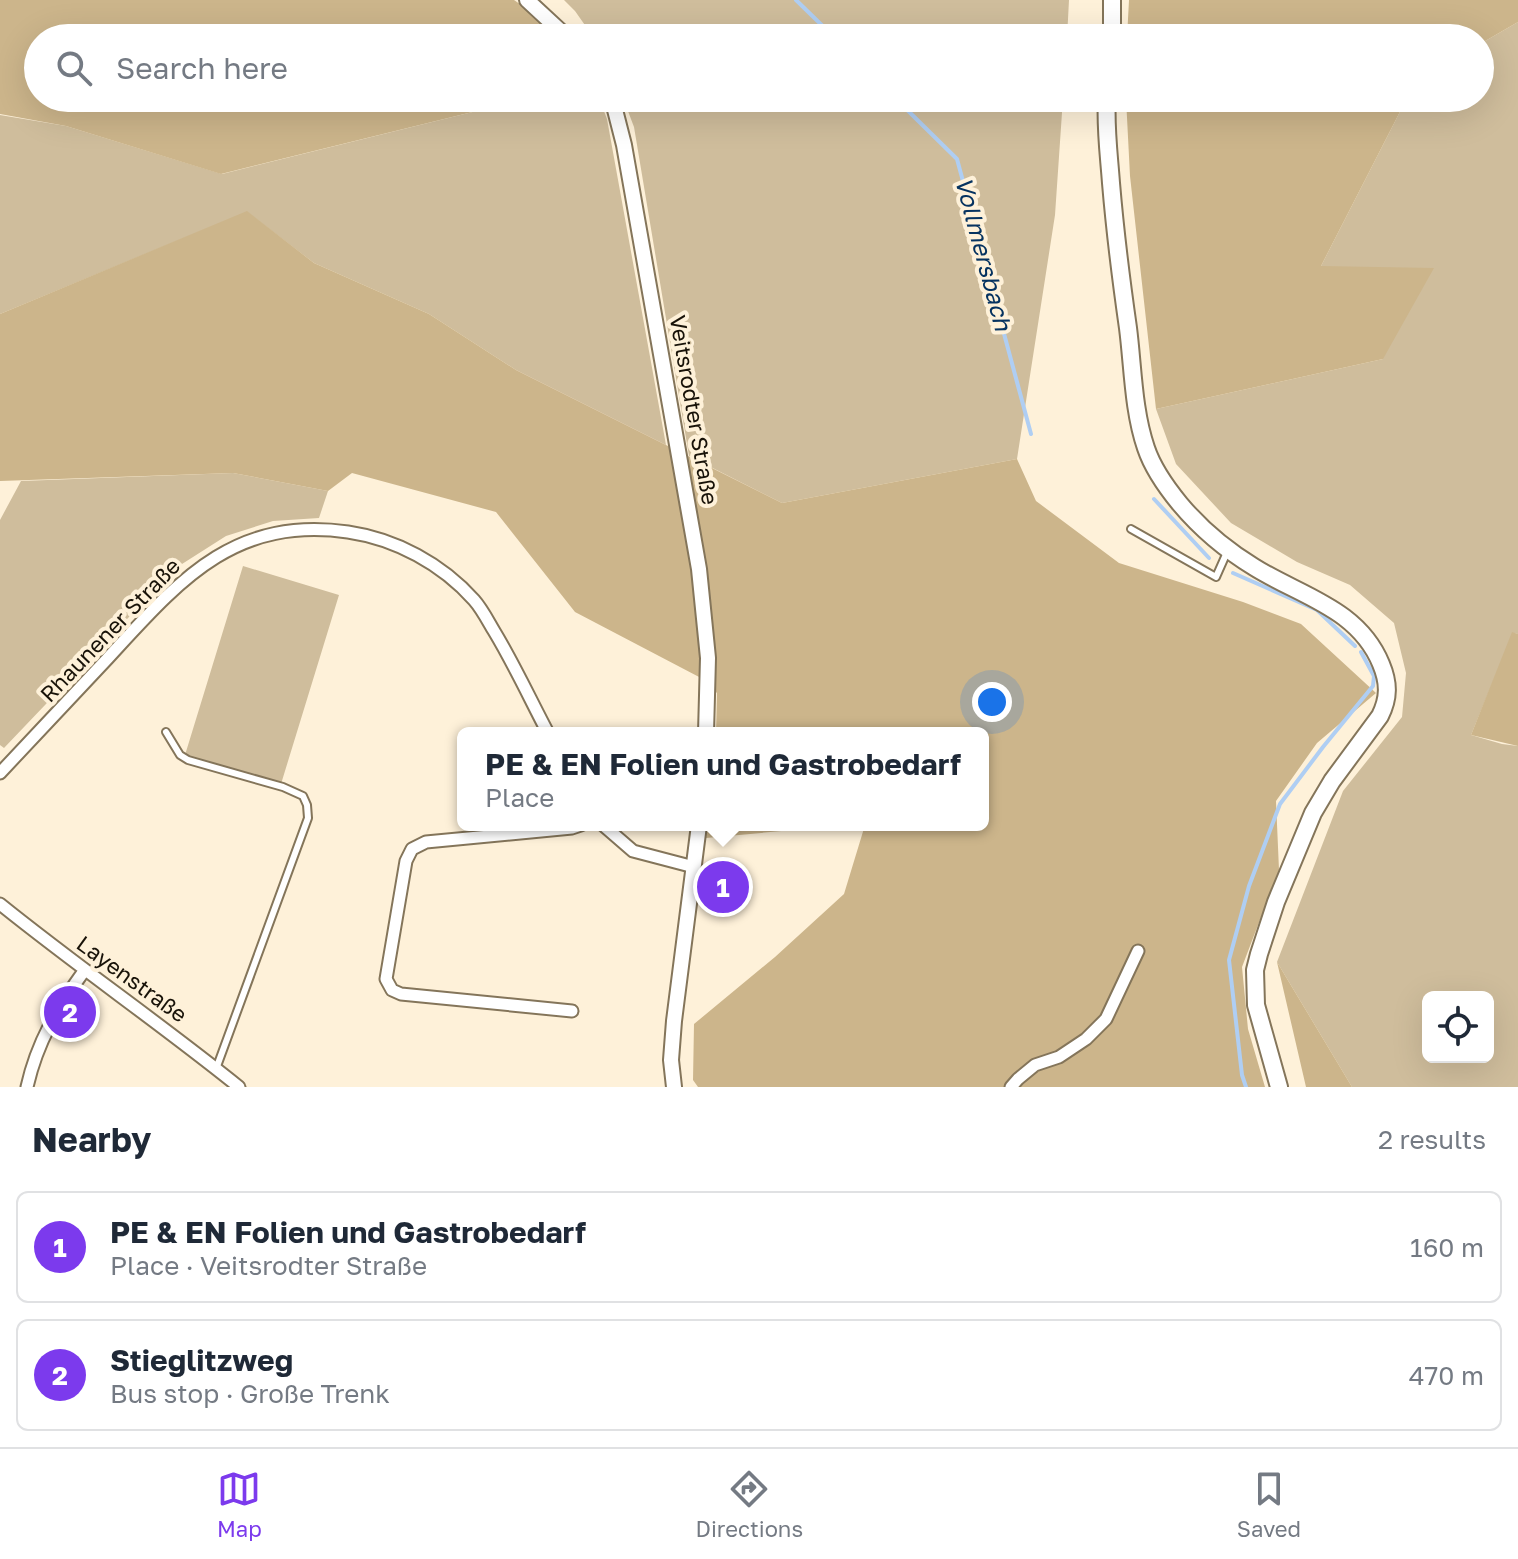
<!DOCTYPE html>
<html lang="en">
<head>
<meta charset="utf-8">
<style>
  body { margin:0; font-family:"Golos Text",sans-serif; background:#f6f6f7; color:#1f2937 }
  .controls { position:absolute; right:24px; bottom:24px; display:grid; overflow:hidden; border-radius:12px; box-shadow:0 8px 32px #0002 }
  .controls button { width:72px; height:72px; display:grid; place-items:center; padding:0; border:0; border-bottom:2px solid #e0e1e3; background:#fff; color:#1f2937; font:40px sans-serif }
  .you { position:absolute; left:992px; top:702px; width:28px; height:28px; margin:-20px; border:6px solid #fff; border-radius:50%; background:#1a73e8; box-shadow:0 0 0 12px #1a73e833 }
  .badge { display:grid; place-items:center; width:52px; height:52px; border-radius:50%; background:#7c3aed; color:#fff; font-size:26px; font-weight:700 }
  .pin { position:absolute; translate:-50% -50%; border:4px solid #fff; box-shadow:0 2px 8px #0006 }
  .popup { position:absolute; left:457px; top:727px; width:532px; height:104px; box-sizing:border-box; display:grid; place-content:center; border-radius:12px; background:#fff; filter:drop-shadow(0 2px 6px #0005); font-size:26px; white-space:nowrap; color:#747a83 }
  .popup b { font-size:30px; color:#1f2937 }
  .popup::after { content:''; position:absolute; left:50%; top:100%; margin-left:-16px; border:16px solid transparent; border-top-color:#fff }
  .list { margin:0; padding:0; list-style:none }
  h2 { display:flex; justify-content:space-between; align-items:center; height:104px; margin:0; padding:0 32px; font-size:34px }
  h2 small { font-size:26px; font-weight:400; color:#747a83 }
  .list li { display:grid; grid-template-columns:52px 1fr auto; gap:24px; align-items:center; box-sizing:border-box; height:112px; margin:0 16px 16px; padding:0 16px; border:2px solid #e0e1e3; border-radius:12px }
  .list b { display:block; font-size:30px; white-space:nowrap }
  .list p { margin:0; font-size:26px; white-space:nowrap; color:#747a83 }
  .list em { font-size:26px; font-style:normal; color:#747a83 }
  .icon { flex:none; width:44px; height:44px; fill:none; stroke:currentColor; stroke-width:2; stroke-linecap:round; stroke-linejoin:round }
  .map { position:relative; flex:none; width:1518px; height:1087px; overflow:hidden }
  .search { position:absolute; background:#fff; box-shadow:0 8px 32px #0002; left:24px; right:24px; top:24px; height:88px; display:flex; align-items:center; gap:20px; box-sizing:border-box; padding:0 28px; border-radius:44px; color:#747a83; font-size:30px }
  .sheet { height:360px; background:#fff }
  nav { display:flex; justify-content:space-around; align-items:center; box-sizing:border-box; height:112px; border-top:2px solid #e0e1e3; background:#fff; font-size:22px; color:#747a83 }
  nav a { display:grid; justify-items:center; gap:4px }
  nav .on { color:#7c3aed }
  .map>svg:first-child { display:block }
  .green { fill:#cfbd9c; fill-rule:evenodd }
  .forest { fill:#ccb58b }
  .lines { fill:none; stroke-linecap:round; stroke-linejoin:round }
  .stream { stroke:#afcef3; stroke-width:4 }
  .service-casing { stroke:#84755a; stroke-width:10 }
  .minor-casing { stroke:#84755a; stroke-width:15 }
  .tertiary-casing { stroke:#84755a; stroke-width:18 }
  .secondary-casing { stroke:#84755a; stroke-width:20 }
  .service { stroke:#fff; stroke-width:6 }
  .minor { stroke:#fff; stroke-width:11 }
  .tertiary { stroke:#fff; stroke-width:14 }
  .secondary { stroke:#fff; stroke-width:16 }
  .labels { text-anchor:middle; stroke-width:8; stroke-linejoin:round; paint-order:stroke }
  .street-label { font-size:22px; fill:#181208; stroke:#fef1d9 }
  .water-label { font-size:24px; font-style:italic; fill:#063360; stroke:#fef1d9 }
</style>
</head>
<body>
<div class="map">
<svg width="1518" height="1087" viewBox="0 0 1518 1087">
  <rect width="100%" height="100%" fill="#fef1d9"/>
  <path class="green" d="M564,0h505l-2,38h-473l-19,-27z
    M1518,22v612l-5,-1 -42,102 31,9 16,2v341h-166l-75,-125 66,-171 59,-74 4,-44 -12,-50 -44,-38 -53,-23 -66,-39 -55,-59 -20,-55 227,-50 -62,-93 86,-168h73v-54zM1428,997h60v60h-60z
    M529,98h70l8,21 59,326 -150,-75 -87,-56 -115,-51 -67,-51 -247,102v-199l66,11 156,48z
    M623,98h440l-8,117 -38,244 -235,44 -93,-47 -55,-329z
    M233,473l95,18 -9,27 -46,3 -47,15 -44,28 -33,32 -145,152 -4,-3v-225l21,-39z
    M243,566l96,29 -58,189 -96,-29z"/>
  <path class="forest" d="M0,0h514l19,13 24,25h-519v60h491l-308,76 -155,-48 -66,-12z
    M1129,0h389v22l-38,22v-6h-353z
    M1126,98h281l-86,168 113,2 -51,91 -227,50 -26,-233z
    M247,211l67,52 115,51 87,56 266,133 235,-44 19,42 83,62 124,39 58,22 75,69 -59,50 -41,58 3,69 -37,97 6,62 17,58h-567l-5,-7 1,-56 81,-67 69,-63 21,-69h118v-92h-267l1,-40 -16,-15 -126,-66 -79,-100 -144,-39 -24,18 -95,-18 -233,8v-167z
    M1512,632l6,2v112l-47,-11z
    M707,825h140l-141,13z
    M1277,962l75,125h-46z"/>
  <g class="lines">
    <path class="stream" d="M796,0l39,38
      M895,98l62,61 74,275
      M1154,499l55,59
      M1233,573l84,37 38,36
      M1246,1087l-4,-12 -13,-115 20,-74 31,-82 43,-57 50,-61 1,-10 -13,-24"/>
    <defs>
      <path id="service" d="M1131,529l85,48 12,-27
        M166,732l14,23 8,5 95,27 20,9 4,9 1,13 -92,251"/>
      <path id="minor" d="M0,773c36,-38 72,-77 108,-115 71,-77 125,-142 240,-126 48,7 94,32 126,68 8,9 14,21 20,31 20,33 36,68 54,102
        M603,825l30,26 61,16
        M0,904c78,63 161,120 239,183
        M572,1011l-171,-17 -9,-4 -6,-11 20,-118 6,-12 14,-7 146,-14 9,-3
        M27,1087c10,-45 31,-80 57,-116
        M1011,1087l7,-8 17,-14 24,-8 27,-18 20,-20 32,-68"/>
      <path id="tertiary" d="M527,0l41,38
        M612,98l12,47 75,424 9,89 -2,75
        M674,1087l-3,-27 3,-39 25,-196"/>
      <path id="secondary" d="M1112,38v-38
        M1107,98c-2,28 2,57 4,85 4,48 10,96 17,145 5,39 5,82 18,120 7,21 20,39 34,56 21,25 46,46 74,63 46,29 104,41 127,97 8,19 8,34 -1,52l-48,65 -19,32 -37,89 -17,52 -4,16 1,35 23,82"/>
    </defs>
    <use href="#service" class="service-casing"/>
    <use href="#minor" class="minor-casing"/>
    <use href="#tertiary" class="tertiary-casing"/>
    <use href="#secondary" class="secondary-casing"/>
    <use href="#service" class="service"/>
    <use href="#minor" class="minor"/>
    <use href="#tertiary" class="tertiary"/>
    <use href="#secondary" class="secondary"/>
  </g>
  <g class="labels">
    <g class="street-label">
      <text transform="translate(694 410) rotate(80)" y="8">Veitsrodter Straße</text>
      <text transform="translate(110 630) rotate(-46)" y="8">Rhaunener Straße</text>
      <text transform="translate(132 979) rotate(36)" y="8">Layenstraße</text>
    </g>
    <g class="water-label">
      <text transform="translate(983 254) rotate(75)" y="8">Vollmersbach</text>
    </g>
  </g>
</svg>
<div class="controls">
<button><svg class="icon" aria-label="locate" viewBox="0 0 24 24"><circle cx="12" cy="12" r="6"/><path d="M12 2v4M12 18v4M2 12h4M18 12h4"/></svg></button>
</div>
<div class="you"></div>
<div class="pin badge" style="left:723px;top:887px">1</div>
<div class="popup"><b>PE &amp; EN Folien und Gastrobedarf</b>Place</div>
<div class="pin badge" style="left:70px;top:1012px">2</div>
<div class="search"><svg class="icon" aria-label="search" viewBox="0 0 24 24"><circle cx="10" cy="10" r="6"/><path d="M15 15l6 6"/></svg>Search here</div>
</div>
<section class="sheet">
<h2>Nearby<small>2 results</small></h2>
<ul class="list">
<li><span class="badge">1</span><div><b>PE &amp; EN Folien und Gastrobedarf</b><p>Place · Veitsrodter Straße</p></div><em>160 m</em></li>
<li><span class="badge">2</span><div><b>Stieglitzweg</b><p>Bus stop · Große Trenk</p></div><em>470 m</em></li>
</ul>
</section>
<nav>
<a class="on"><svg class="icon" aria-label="map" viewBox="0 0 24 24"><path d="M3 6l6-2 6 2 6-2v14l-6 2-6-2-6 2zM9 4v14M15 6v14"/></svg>Map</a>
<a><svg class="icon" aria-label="directions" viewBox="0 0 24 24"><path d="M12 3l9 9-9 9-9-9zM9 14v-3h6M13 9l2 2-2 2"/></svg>Directions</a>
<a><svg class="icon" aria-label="saved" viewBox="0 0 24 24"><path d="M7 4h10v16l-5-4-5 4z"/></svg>Saved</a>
</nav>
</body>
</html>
